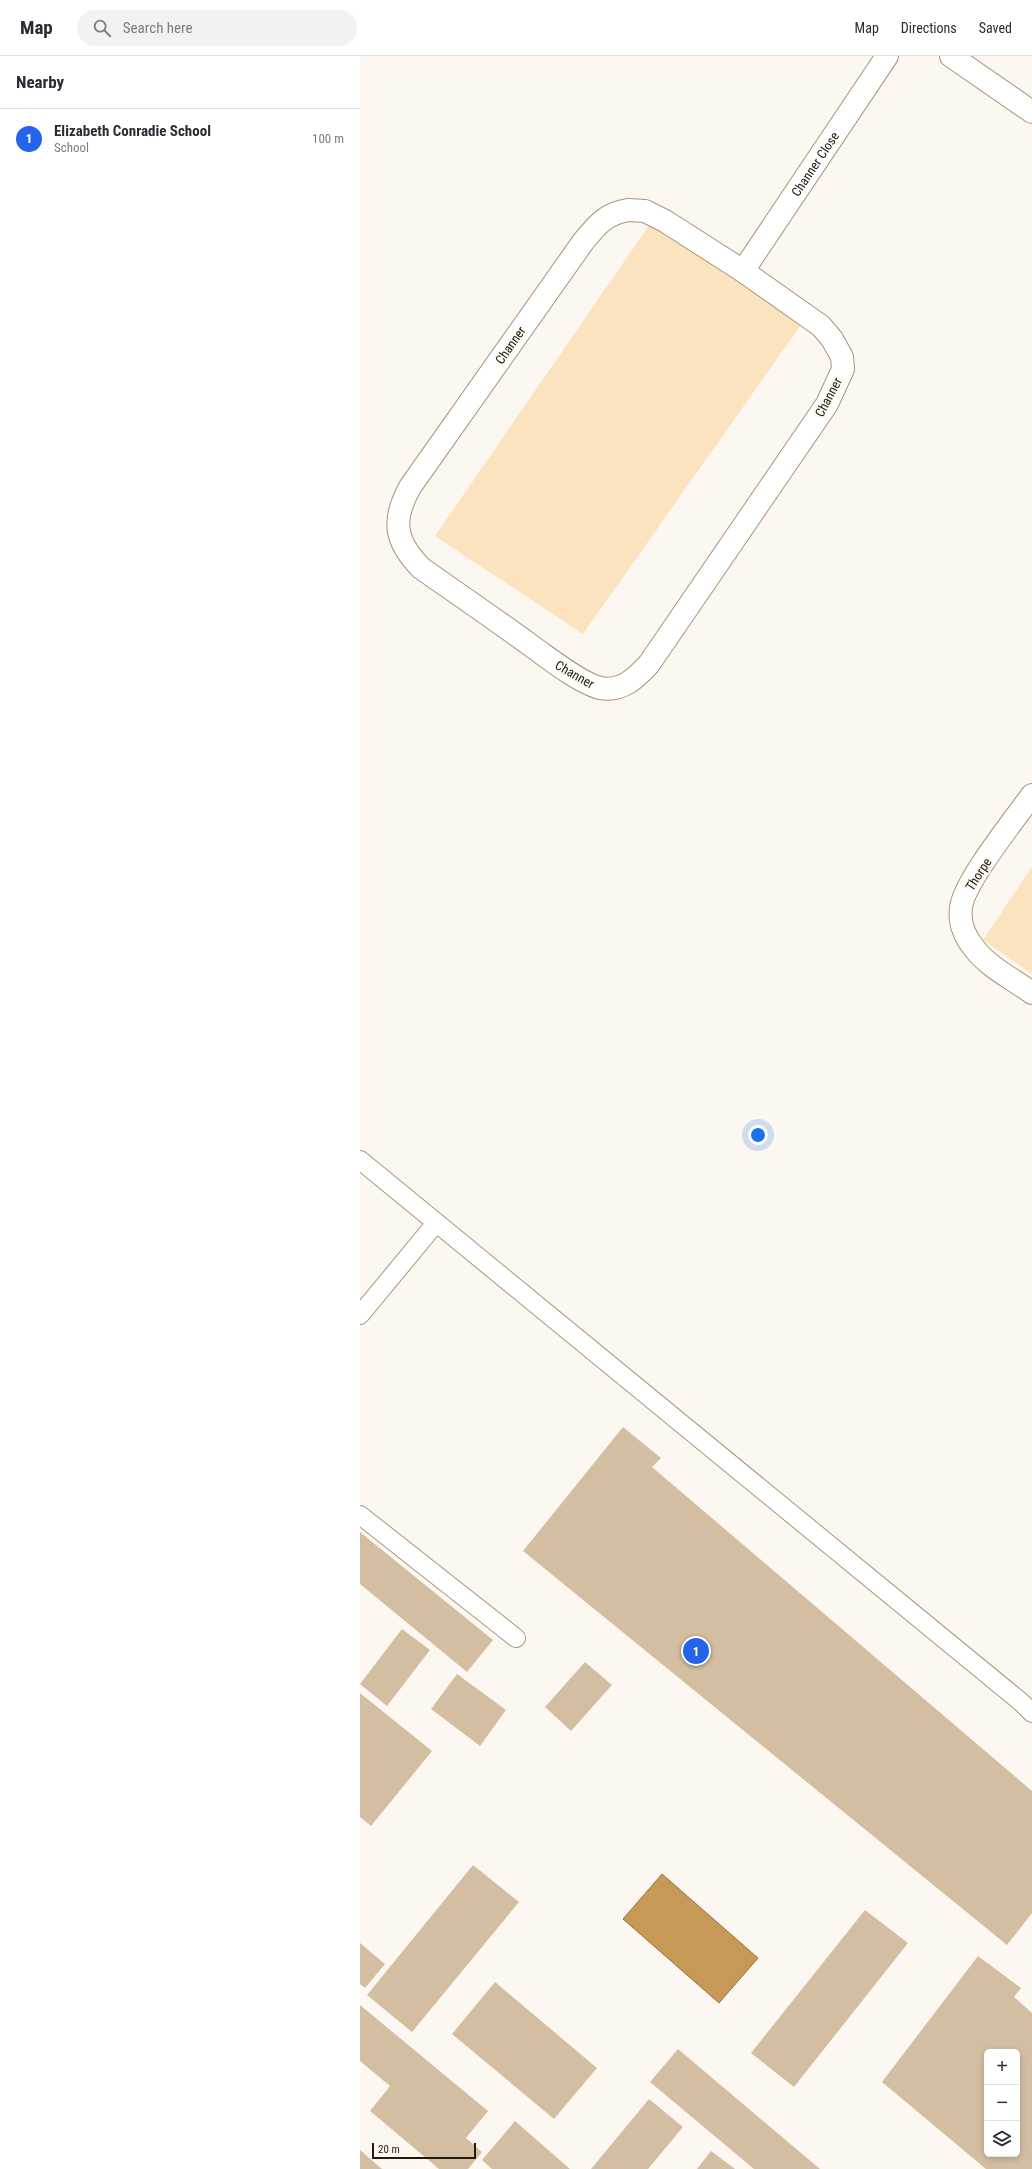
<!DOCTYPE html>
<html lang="en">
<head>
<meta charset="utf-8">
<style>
  body { margin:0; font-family:"Roboto Condensed",sans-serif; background:#f2f2f3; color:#2b2b33 }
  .controls { position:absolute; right:12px; bottom:12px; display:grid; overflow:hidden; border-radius:6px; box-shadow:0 2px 6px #0003 }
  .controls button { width:36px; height:36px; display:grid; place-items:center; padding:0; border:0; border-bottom:1px solid #e1e1e2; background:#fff; color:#2b2b33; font:20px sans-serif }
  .scale { position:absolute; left:12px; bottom:10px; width:104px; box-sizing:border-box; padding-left:4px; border:2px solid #221a0f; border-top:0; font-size:11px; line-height:14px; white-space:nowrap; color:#221a0f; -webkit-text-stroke:3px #fcf7f1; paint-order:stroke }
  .you { position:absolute; left:398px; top:1079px; width:14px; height:14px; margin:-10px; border:3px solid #fff; border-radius:50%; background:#1a73e8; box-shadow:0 0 0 6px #1a73e833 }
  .badge { display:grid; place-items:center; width:26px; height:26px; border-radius:50%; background:#2563eb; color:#fff; font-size:13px; font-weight:700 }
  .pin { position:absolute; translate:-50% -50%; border:2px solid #fff; box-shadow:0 1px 4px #0006 }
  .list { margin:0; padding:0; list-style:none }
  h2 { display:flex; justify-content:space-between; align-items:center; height:52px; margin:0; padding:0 16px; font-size:17px }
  h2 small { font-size:13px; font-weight:400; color:#7c7c81 }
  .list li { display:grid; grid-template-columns:26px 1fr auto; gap:12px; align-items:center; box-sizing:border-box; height:60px; padding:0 16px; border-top:1px solid #e1e1e2 }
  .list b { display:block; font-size:15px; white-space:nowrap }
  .list p { margin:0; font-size:13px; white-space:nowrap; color:#7c7c81 }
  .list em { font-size:13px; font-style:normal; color:#7c7c81 }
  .icon { flex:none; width:22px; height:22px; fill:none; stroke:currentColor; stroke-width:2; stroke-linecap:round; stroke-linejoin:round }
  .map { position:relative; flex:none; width:672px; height:2113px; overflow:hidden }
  header { display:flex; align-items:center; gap:24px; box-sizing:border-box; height:56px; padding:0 20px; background:#fff; border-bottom:1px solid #e1e1e2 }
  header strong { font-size:19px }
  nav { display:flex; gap:22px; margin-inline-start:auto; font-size:14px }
  .search { width:280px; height:36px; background:#f2f2f3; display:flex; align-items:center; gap:10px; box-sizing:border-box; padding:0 14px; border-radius:22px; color:#7c7c81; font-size:15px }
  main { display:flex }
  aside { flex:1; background:#fff }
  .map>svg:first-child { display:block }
  .green { fill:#fce3c0 }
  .water { fill:#c79956; stroke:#967341 }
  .building { fill:#d3bea1; fill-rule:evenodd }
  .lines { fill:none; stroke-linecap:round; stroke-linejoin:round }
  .lane-casing { stroke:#a99579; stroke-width:20 }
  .street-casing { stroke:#a99579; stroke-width:24 }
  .lane { stroke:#fff; stroke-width:18 }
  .street { stroke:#fff; stroke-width:22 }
  .labels { text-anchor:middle; stroke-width:4; stroke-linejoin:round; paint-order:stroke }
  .street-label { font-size:13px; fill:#221a0f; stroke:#fcf7f1 }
</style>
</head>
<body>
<header>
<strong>Map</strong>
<div class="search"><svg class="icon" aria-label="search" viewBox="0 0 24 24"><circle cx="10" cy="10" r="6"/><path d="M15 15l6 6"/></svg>Search here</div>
<nav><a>Map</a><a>Directions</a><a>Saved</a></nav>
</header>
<main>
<aside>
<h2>Nearby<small></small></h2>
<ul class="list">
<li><span class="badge">1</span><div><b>Elizabeth Conradie School</b><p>School</p></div><em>100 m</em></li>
</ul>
</aside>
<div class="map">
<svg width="672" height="2113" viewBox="0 0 672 2113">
  <rect width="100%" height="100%" fill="#fcf7f1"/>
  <path class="green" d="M292,165l151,101 -220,312 -148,-98z
    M672,811v107l-49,-34z"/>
  <path class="water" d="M302,1818l96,84 -39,45 -96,-84z"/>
  <path class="building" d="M263,1371l38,31 -9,9 380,324v122l-25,32 -484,-394z
    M0,1476l133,108 -26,32 -107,-88z
    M42,1573l28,21 -43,56 -27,-22z
    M225,1606l27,23 -41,46 -26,-24z
    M97,1618l49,36 -26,36 -49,-37z
    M0,1637l72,58 -61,75 -11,-9z
    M113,1809l46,37 -107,130 -45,-37z
    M505,1854l43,33 -114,144 -43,-34z
    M0,1887l25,21 -20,24 -5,-4z
    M618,1900l43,32 -7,9 18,16v156h-46l-104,-87zM627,1996h30v102h-30z
    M135,1926l102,86 -43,51 -102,-85z
    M0,1949l128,106 -22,27 16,14 -14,17h-29l-69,-58 20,-25 -30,-25z
    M318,1993l142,120h-66l-104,-87z
    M289,2043l34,28 -35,42h-57z
    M155,2065l55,48h-78l-10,-9z
    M0,2094l22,19h-22z
    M351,2095l24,18h-38z"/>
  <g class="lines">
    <defs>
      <path id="lane" d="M0,1104l661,542 11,11
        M0,1259l76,-92
        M0,1459l156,123"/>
      <g id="street">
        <path d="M591,0l81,56"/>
        <path d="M269,154l16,1 20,10 78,50 78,55 11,13 10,18 1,12 -16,35 -178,260c-13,14 -27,28 -49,24 -20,-5 -50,-29 -67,-41 -37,-27 -75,-53 -112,-79 -27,-28 -29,-48 -11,-81l173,-245c14,-17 23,-29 46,-32z"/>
        <path id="s1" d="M383,215l144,-215"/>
        <path d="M672,739c-17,24 -69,88 -71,113 -2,15 4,29 13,40 14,19 39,31 58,45"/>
      </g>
    </defs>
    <use href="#lane" class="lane-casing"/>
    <use href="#street" class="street-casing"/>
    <use href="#lane" class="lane"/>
    <use href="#street" class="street"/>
  </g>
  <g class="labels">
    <g class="street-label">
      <text dy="5" stroke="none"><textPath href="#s1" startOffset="129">Channer Close</textPath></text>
      <text transform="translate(150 289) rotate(-55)" y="5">Channer</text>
      <text transform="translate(468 341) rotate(-62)" y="5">Channer</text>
      <text transform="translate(215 618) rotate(30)" y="5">Channer</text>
      <text transform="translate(618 818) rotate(-57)" y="5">Thorpe</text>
    </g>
  </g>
</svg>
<div class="controls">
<button>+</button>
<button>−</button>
<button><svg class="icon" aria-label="layers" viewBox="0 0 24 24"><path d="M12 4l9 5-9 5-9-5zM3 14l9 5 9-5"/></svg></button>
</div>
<div class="scale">20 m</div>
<div class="you"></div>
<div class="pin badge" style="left:336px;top:1595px">1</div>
</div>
</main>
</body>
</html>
